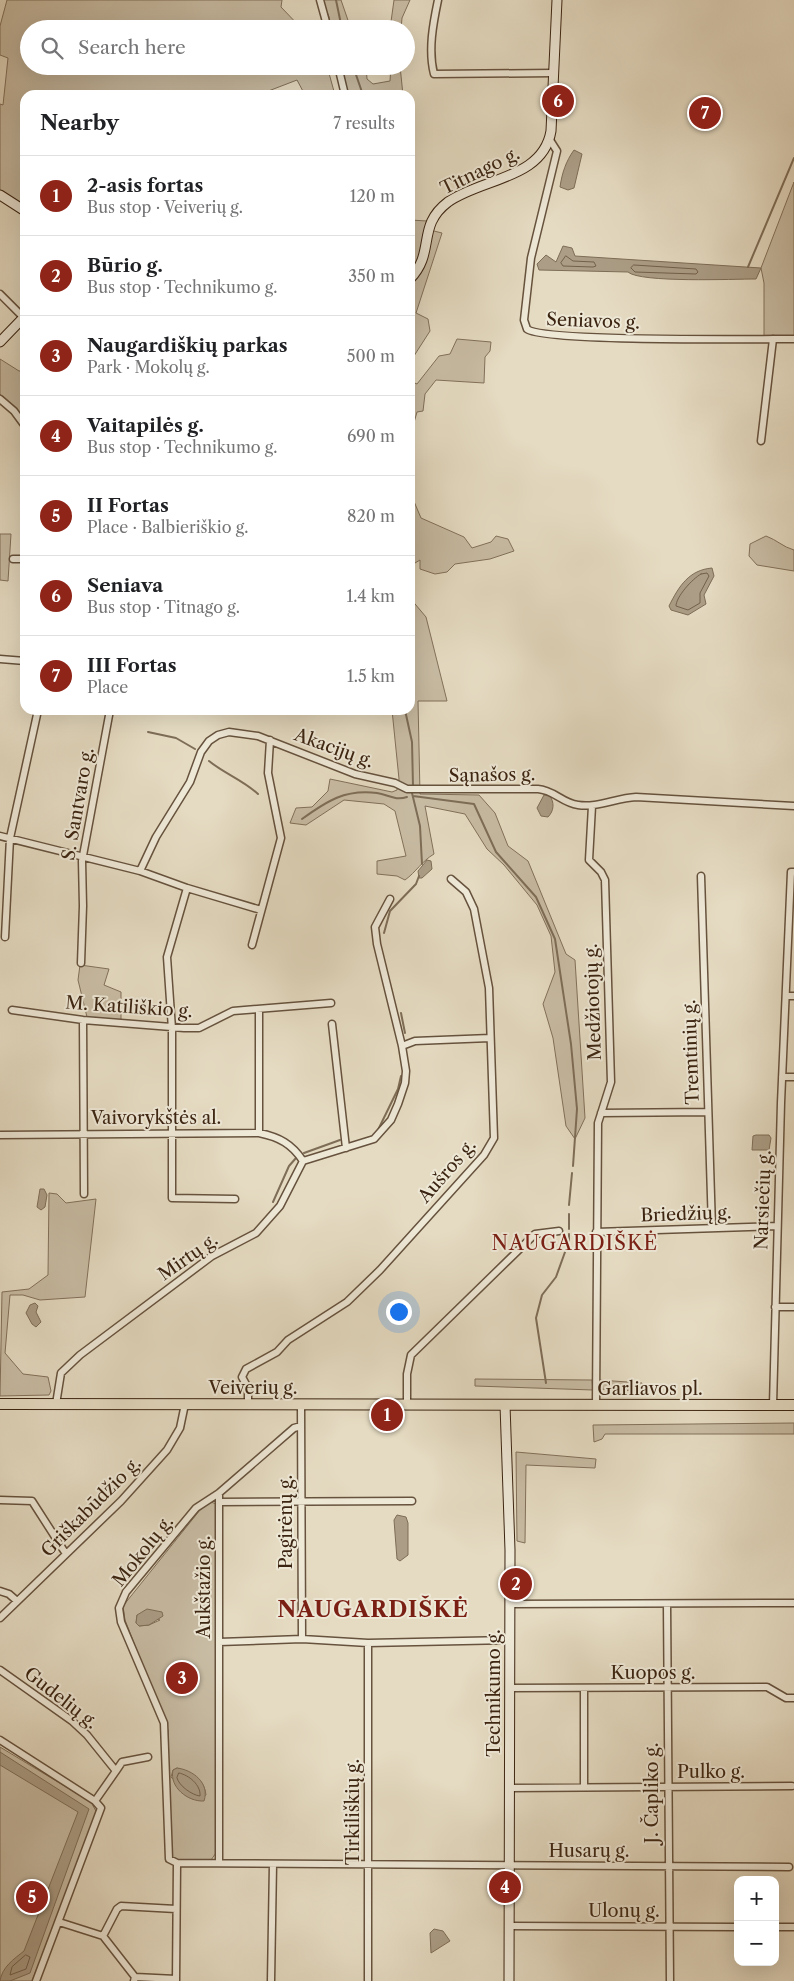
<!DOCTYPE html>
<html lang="en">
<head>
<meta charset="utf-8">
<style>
  body { margin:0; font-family:"Libre Caslon Text",serif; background:#f6f6f6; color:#202124 }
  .controls { position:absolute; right:15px; bottom:15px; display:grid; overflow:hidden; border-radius:10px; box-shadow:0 5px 20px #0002 }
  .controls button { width:45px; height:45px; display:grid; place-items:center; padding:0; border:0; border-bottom:1px solid #e0e0e0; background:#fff; color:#202124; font:25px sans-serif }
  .you { position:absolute; left:398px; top:1311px; width:18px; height:18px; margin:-12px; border:4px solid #fff; border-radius:50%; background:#1a73e8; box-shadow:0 0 0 8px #1a73e833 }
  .badge { display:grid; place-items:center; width:32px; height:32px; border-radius:50%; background:#8f2418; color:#fff; font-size:16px; font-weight:700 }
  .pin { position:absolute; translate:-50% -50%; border:2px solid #fff; box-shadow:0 1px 5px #0006 }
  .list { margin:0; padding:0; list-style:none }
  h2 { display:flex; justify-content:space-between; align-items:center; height:65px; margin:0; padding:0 20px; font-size:21px }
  h2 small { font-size:16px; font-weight:400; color:#757577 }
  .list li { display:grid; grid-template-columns:32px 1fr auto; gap:15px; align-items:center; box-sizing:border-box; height:80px; padding:0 20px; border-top:1px solid #e0e0e0 }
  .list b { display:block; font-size:19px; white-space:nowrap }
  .list p { margin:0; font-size:16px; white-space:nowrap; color:#757577 }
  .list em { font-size:16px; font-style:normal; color:#757577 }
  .icon { flex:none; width:28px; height:28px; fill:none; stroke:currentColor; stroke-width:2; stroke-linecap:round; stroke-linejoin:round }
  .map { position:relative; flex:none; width:794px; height:1981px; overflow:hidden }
  .search { position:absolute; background:#fff; box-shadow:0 5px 20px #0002; left:20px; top:20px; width:395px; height:55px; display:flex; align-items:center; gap:12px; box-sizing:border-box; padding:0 18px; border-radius:28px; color:#757577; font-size:19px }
  .panel { position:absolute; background:#fff; box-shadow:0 5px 20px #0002; left:20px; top:90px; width:395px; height:625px; border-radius:15px }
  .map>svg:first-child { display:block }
  .green { fill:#c8bca4; stroke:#82705a; fill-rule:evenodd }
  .water { fill:#ab9d86; stroke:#7e6d57 }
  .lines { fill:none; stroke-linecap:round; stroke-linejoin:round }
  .shore { stroke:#73604c; stroke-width:1 }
  .stream { stroke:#7e6d57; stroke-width:2 }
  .street-casing { stroke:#66523d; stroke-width:9 }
  .secondary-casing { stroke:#3b2411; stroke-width:11 }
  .primary-casing { stroke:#3b2411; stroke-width:12 }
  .street { stroke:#eee8d7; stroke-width:6 }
  .secondary { stroke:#eee8d7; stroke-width:9 }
  .primary { stroke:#e5dbc2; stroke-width:10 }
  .labels { text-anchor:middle; stroke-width:4; stroke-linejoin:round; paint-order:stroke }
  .street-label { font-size:18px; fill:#3b2411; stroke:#eee8d7 }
  .quarter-label { font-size:20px; letter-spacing:1px; fill:#7a1f14; stroke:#eee8d7 }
  .district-label { font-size:22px; font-weight:bold; letter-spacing:1px; fill:#7a1f14; stroke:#eee8d7 }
</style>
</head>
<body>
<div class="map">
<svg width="794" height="1981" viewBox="0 0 794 1981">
  <rect width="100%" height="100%" fill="#e5dbc2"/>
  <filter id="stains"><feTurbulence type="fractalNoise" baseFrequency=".004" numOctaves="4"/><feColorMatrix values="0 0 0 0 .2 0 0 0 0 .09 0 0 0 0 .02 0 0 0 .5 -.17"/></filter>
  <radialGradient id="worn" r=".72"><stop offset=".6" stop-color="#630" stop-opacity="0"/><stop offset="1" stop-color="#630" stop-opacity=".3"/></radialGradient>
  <path class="green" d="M7,0h275l-1,7 21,22h-273v37h298l8,29h-30l-8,-15 -39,15h-233v112l-25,-16v-87l3,1 5,-47 -8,-3v-29z
    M322,0h19l10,29h-21l-1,-12z
    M394,0h16l-8,18 -1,11h-11z
    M339,66h27l1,13 6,5 17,-3 1,-15h9l3,29h-55z
    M794,182v154h-30v-53l-3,-15z
    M410,220l17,1c-3,19 -3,36 -17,50z
    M430,230l12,3 -26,80 12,6 2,12 -18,28v23l5,2 22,-28 11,-2 7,-15 34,3 -1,9 -5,6 -1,26 -48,-3 -11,14 -2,17 -6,1 -4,14 -3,-2v-139l10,-13z
    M0,359l19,12h6v48l-25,-25z
    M410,492l11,26 43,19 8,11 19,-6 5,-6 12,3 6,12 -24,8 -35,5 -8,8 -12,2 -15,-5v-9l-10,6z
    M0,534h11l-3,47 -8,-1z
    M766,536c11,4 17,11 28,14v21l-37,-6 -8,-9 1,-12z
    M410,598l16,19 21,84h-29l2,93 59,1 16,18 13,33 20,15 38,93 9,6 10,158 -10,21 -9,-13 -13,-88 -10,-34 12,-32 -4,-36 -14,-31 -33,-40 -17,-16 -22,-35 -40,-8 9,48c-12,7 -18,18 -29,26l-8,-4 -20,-2v-13l29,-5 -11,-45 -11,-7 -40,-4 -38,25 -16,-2 6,-15 16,-1 16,-16 2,-12 62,13 5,-2 2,-11 -7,-69h18z
    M80,965l29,4 -5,16 17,7v29l-34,-4 -9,-37z
    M49,1193l8,1 9,9 30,-4 -11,98 -45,3 -17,-5h-13l-5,58 18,21 25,3 3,14 -2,4 -49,1 2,-104 27,-3 19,-14z
    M475,1379l117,1 1,10 -118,-4z
    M599,1380l43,3 1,8 -44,-2z
    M794,1423v11h-189l-3,5 -8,3 -1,-17z
    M516,1452l80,7 -1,9 -69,-3 -1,78 -8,-2z
    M211,1502l5,2 2,5 -2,344 -5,7h-35l-4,-2 -2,-7 -2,-121 -43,-110 -2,-14 77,-96zM137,1615l23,5 -11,5 -10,1 -3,-3zM177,1768c14,5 27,10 29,27l-14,4 -21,-22 2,-7z
    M0,1747l91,55 6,11 -65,168h-32z"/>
  <path class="water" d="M574,150l8,4 -8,34 -6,2 -8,-3c2,-14 6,-26 14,-37z
    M563,246l9,2 3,8 186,12 -5,11c-22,0 -116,4 -128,-7l-89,-2 -2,-6 9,-9 10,7z
    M712,568l2,8 -10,19 2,9 -18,11 -17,-5 -2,-4c10,-20 20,-36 43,-38z
    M544,795h5c6,7 5,16 -1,22l-7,-1 -4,-8z
    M427,860l4,1 1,8 -10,9h-3l-1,-7z
    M756,1135h13l2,3 -2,12h-17l1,-14z
    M40,1189h4l3,6 -2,12 -4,3 -4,-3z
    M35,1303l3,3 -2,6 5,10 -5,5 -4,-3 -6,-11 4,-8z
    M397,1515l9,2 2,6v32l-8,6 -3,-2 -3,-39z
    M147,1609l15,3 1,4 -14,9 -10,1 -3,-3 1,-8z
    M0,1752l89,57 -59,164 -20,8h-10c2,-14 14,-22 24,-30l54,-139 -78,-47z
    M177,1768c16,2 33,15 27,33 -16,1 -35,-14 -31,-31z
    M434,1929l9,2 7,10 -19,12 -1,-20z"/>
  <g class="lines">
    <path class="shore" d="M566,256l7,5 21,1 2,4 -3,1 -30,-1 -2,-3z
      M634,265l62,4 2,3 -2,2 -61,-2 -4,-4z
      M701,574l6,-1 2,3 -9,17v10l-12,7 -12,-4c0,-9 16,-27 25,-32z
      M179,1773c10,2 22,12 21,23 -8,-1 -21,-10 -23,-18z
      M26,1955l4,2 -4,12 -16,6 2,-8z"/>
    <path class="stream" d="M336,0l6,29
      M353,66l10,29
      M748,267l46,-109
      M405,710l7,32 1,44
      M148,732l28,6 19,11
      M209,761c16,13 34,19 49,33
      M412,793l8,33 2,38
      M413,796l61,8 22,48 40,45 19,42 16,105 6,65 -4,57
      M302,819c25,-18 43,-30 75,-26 12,2 18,8 30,4
      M384,933l6,-22 26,-27 3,-8
      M401,1013l4,20
      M377,1132l21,-43 3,-13
      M304,1153l36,-13
      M273,1202l16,-36 7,-8
      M569,1205l3,-32
      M569,1214v15
      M546,1383l-10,-65 6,-23 14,-18 13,-36v-7"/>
    <defs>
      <path id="street" d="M320,0l8,29
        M438,0c-5,24 -10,50 -4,74l120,-1
        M338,66l7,29
        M550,140l7,11 -26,107 -7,62 3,9c17,13 231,10 267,10
        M0,294l24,24
        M0,399l14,12 11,15
        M761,441l12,-102
        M13,559h12
        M0,659l25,2
        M592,806l-3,54 12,12 4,8 6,202 -13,41 -2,282
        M0,836l140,35 47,17 74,22
        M140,871l16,-34 34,-55 11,-30 8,-11 9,-6 11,-3 29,4 97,38 40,9 12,6h131c16,1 24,14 40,16 19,3 38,-7 58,-8l158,9
        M701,876l11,352
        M187,888l-20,69 5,72v169l63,1
        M5,937l5,-99 28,-128
        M252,945l29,-107 -13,-65 2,-33
        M81,963l2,-57 -1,-45 28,-151
        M786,996h8
        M12,1010l71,10 101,8h15l34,-17 98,-8
        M259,1010v123
        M83,1020l1,174
        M332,1024l14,124
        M402,1046l13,-5 75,-3
        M782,1077h12
        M601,1113l107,-1
        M0,1135l259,-2c20,4 33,11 44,28
        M596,1232l181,-6
        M775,1307h19
        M56,1404l5,-31 19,-18 132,-99 44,-23 24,-27 23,-45 71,-22 17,-19 7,-16 7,-21 1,-12 -4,-25 -25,-102 -2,-17 15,-28
        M407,1404v-30l4,-19 124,-121 24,-3
        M248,1405v-17l-6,-11 4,-8 31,-17 11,-12 59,-38 33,-32 104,-115 10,-17 -5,-150 -15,-79 -8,-17 -15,-13
        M301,1405l1,234
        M773,1405l8,-302 10,-231h3
        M301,1426l-7,2 -75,65 -23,15 -70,84 -7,16 2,14 43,101 5,136 8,4 612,4
        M0,1500l32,1 34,53
        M219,1502l193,-1
        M0,1591l9,3 8,7
        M511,1604l283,-1
        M667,1604l3,377
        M0,1618l121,-117 46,-51 13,-22 5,-24
        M219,1642l83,-3 66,4 142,-3
        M0,1670l72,51 15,14 29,36 -21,30
        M510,1688l257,-1 19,11h8
        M584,1688v99
        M0,1740l95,61 6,7 -65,173
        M116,1771l6,-9 26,-5
        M510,1788l282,-2
        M219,1862v-369
        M59,1922l44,14
        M510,1926l228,1
        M775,1927h19
        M135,1977l41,2
        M134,1981l1,-4 -32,-41 14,-27 4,-3 55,3
        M176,1981l1,-118
        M271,1981l2,-117
        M368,1981v-338"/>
      <path id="secondary" d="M0,195l25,16
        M410,279c26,-27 6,-53 38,-77 34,-24 95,-23 103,-71l6,-131
        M0,342l25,-26
        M505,1405l5,145 -1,431"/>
      <path id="primary" d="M0,1404l794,1"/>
    </defs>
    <use href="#street" class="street-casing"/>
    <use href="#secondary" class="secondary-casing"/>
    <use href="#primary" class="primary-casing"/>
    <use href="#street" class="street"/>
    <use href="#secondary" class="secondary"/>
    <use href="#primary" class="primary"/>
  </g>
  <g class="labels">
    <g class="street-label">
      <text transform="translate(480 171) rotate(-26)" y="6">Titnago g.</text>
      <text transform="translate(593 321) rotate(2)" y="6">Seniavos g.</text>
      <text transform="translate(334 748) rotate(20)" y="6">Akacijų g.</text>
      <text transform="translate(492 775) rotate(-1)" y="6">Sąnašos g.</text>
      <text transform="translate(78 804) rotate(-80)" y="6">S. Santvaro g.</text>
      <text transform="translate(593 1002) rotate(-92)" y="6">Medžiotojų g.</text>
      <text transform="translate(129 1007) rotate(4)" y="6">M. Katiliškio g.</text>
      <text transform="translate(691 1052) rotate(-92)" y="6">Tremtinių g.</text>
      <text x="156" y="1124">Vaivorykštės al.</text>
      <text transform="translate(447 1171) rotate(-49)" y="6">Aušros g.</text>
      <text transform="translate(763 1200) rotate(-88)" y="6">Narsiečių g.</text>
      <text transform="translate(686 1214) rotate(-2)" y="6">Briedžių g.</text>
      <text transform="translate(188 1257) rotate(-35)" y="6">Mirtų g.</text>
      <text x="253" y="1394">Veiverių g.</text>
      <text x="650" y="1395">Garliavos pl.</text>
      <text transform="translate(91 1507) rotate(-45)" y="6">Griškabūdžio g.</text>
      <text transform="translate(286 1522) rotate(-90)" y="6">Pagirėnų g.</text>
      <text transform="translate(143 1551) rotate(-51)" y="6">Mokolų g.</text>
      <text transform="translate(204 1587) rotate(-90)" y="6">Aukštažio g.</text>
      <text x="653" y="1679">Kuopos g.</text>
      <text transform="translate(494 1693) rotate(-90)" y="6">Technikumo g.</text>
      <text transform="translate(61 1698) rotate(38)" y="6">Gudelių g.</text>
      <text x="711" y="1778">Pulko g.</text>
      <text transform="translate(652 1793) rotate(-90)" y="6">J. Čapliko g.</text>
      <text transform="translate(353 1812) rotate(-90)" y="6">Tirkiliškių g.</text>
      <text x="589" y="1857">Husarų g.</text>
      <text x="624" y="1917">Ulonų g.</text>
    </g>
    <g class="quarter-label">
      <text x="575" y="1250">NAUGARDIŠKĖ</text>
    </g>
    <g class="district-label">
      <text x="373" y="1617">NAUGARDIŠKĖ</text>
    </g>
  </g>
  <rect width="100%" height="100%" filter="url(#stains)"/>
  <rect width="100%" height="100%" fill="url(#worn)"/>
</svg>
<div class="controls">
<button>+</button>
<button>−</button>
</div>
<div class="you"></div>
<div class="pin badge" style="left:387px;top:1415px">1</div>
<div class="pin badge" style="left:516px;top:1584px">2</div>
<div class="pin badge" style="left:182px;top:1678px">3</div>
<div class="pin badge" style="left:505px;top:1887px">4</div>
<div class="pin badge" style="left:32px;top:1897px">5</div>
<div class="pin badge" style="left:558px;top:101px">6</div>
<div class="pin badge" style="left:705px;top:113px">7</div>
<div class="search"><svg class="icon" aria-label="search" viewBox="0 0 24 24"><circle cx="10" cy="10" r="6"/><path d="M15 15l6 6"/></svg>Search here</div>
<section class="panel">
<h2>Nearby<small>7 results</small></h2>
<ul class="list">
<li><span class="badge">1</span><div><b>2-asis fortas</b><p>Bus stop · Veiverių g.</p></div><em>120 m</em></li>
<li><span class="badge">2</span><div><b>Būrio g.</b><p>Bus stop · Technikumo g.</p></div><em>350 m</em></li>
<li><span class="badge">3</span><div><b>Naugardiškių parkas</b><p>Park · Mokolų g.</p></div><em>500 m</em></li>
<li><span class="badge">4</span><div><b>Vaitapilės g.</b><p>Bus stop · Technikumo g.</p></div><em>690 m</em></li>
<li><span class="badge">5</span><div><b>II Fortas</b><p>Place · Balbieriškio g.</p></div><em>820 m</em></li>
<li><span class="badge">6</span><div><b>Seniava</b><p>Bus stop · Titnago g.</p></div><em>1.4 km</em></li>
<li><span class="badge">7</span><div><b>III Fortas</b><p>Place</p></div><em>1.5 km</em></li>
</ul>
</section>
</div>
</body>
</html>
